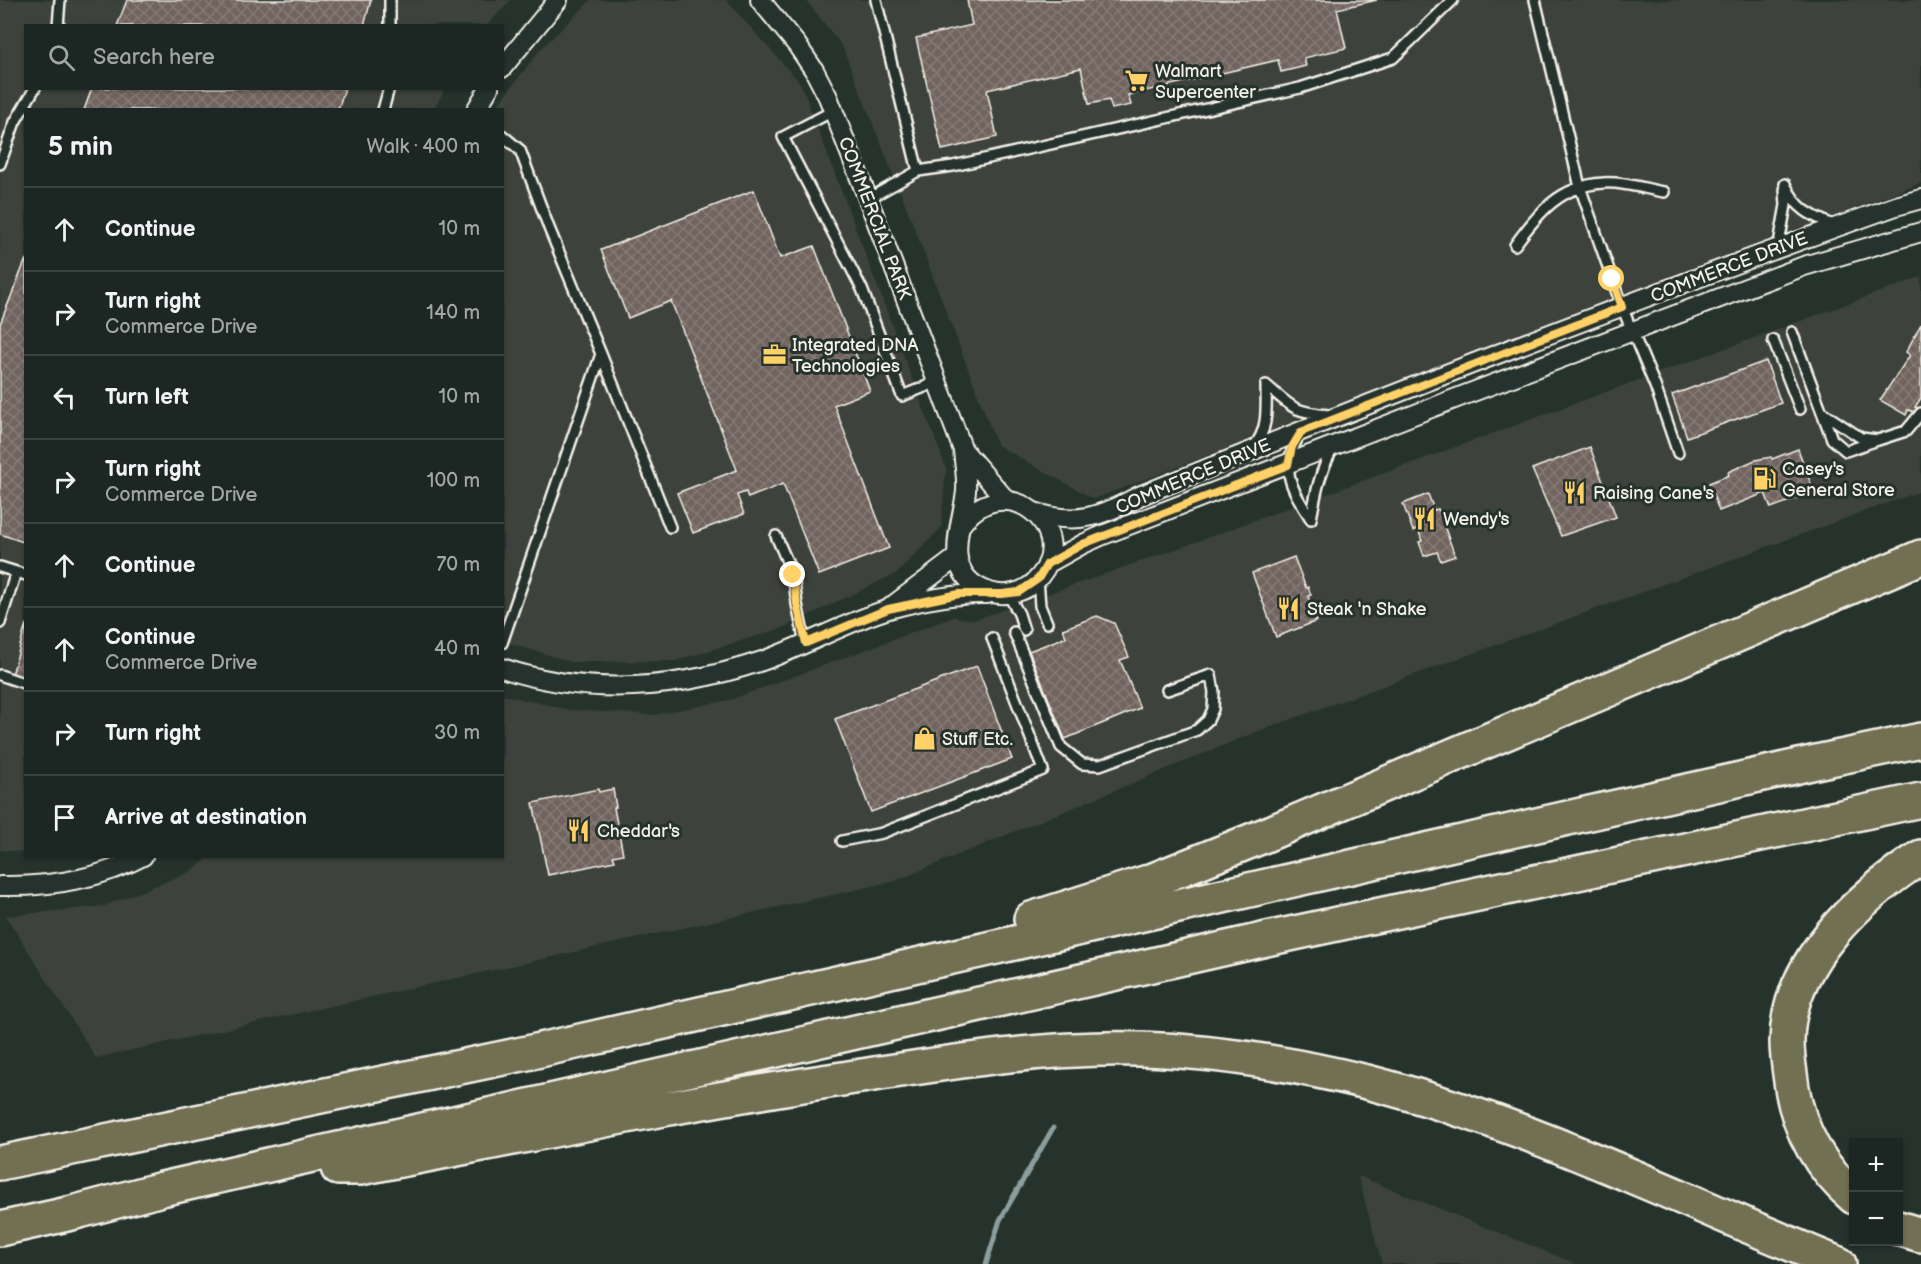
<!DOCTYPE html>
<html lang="en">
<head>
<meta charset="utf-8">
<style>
  body { margin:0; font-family:"Balsamiq Sans",sans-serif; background:#29322f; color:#f1f3f6 }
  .controls { position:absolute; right:18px; bottom:18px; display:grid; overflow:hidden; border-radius:0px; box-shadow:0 2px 4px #0004 }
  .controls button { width:54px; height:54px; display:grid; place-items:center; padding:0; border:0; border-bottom:2px solid #3a4340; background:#1c2622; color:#f1f3f6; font:30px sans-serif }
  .stop { position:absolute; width:18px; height:18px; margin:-14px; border:4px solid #ffd166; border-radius:50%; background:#fff }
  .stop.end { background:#ffd166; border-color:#fff; box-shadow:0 2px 6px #0008 }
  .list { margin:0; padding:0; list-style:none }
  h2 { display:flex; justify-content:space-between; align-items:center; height:78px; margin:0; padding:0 24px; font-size:26px }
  h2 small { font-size:20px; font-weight:400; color:#a0a5a5 }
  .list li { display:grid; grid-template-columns:39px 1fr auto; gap:18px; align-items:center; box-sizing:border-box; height:84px; padding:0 24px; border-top:2px solid #3a4340 }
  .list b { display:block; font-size:22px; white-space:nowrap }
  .list p { margin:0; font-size:20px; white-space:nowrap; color:#a0a5a5 }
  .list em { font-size:20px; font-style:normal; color:#a0a5a5 }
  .icon { flex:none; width:33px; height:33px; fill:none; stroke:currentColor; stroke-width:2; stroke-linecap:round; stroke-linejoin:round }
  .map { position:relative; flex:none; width:1921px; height:1264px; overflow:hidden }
  .search { position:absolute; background:#1c2622; box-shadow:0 2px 4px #0004; left:24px; top:24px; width:480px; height:66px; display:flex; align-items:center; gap:15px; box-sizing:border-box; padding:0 21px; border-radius:0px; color:#a0a5a5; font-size:22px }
  .panel { position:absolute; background:#1c2622; box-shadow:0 2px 4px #0004; left:24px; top:108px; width:480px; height:750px; border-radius:0px }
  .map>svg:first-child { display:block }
  .built { fill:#3c423c }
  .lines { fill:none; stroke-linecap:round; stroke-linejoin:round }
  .stream { stroke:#8c9f9e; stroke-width:5 }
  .building { fill:url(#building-cross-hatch); stroke:#f4f1e8; stroke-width:1.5 }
  .service-casing { stroke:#f4f1e8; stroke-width:14 }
  .minor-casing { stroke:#f4f1e8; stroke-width:22 }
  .motorway-casing { stroke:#f4f1e8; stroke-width:38 }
  .service { stroke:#26332d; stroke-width:9 }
  .minor { stroke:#26332d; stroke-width:18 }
  .motorway { stroke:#716f52; stroke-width:33 }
  .route { stroke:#ffd166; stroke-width:8 }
  .labels { text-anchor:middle; stroke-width:6; stroke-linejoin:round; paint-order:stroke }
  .poi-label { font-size:18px; fill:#f4f1e8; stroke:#26332d; text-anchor:start }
  .street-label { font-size:18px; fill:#f4f1e8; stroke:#26332d }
</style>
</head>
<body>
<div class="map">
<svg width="1921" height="1264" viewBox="0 0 1921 1264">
  <defs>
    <pattern id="building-cross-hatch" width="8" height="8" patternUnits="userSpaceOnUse" patternTransform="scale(1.5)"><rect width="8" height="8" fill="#71645e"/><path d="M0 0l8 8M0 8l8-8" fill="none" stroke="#867b75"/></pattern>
  </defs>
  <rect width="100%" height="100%" fill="#26332d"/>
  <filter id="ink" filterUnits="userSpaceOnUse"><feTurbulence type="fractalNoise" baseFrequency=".0167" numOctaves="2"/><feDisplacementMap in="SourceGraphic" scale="12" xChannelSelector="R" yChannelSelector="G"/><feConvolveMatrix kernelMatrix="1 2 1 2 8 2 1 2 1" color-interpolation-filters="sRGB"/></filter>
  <g filter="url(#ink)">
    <path class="built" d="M0,0h511l-24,25 -461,1v62l419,1 -11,20 -408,1 -1,742 -25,-2z
      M591,0h135l75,84 145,384 -5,60 -44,45 -117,56 -105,32 -104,1 -68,-21 -1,-531h-8l46,-60z
      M806,0h1115v183l-827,316 -97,-54 -84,-221 -71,-178z
      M1921,277v214l-665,241 -361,149 -799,177 -90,-142 98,-10 86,-34 19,-15 293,-1 1,-161 67,15 83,5 77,-15 224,-83 20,3 216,-76z
      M1358,1176l219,88h-195z"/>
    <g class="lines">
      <path class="stream" d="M986,1264l14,-44 53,-92"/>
    </g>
    <path class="building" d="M127,0h244l-7,26h-247z
      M967,0h410l-40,9 9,39 -42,10 2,8 -25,6 -3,-12 -150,35 3,10 -19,4 -3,-9 -20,4 -8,-36 -94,22 10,47 -55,13 -26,-112 56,-13z
      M92,88h253l-7,22h-254z
      M754,190l26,68 34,-12 56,145 -36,14 55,143 -70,27 -36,-91 -35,14 -2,-6 -9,3 7,19 -51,19 -16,-40 60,-23 -66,-169 -43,17 -27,-68z
      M26,259v284l-26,-9v-210z
      M1921,324v74l-6,9 3,1 -3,4 -7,-2 -2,5 -26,-15 30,-45 -4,-3z
      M1766,361l15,42 -94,34 -15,-42z
      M1590,447l26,70 -55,19 -29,-67z
      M1798,449l16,43 -43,16 -6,-15 -46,18 -10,-28 20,-8 -1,-3 27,-12 16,-3 1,2z
      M1428,494l6,16 4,-1 17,47 -14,5 -4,-9 -13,4 -5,-14 3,-1 -4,-12 -5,2 -10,-27z
      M1294,557l12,31 2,-1 3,8 -3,1 9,25 -41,16 -24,-64z
      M1097,616l17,7 15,34 -9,3 20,48 -75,31 -36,-88 37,-14 -3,-8z
      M26,624v56l-14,-5z
      M977,666l35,93 -141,53 -36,-93z
      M598,789l1,3 14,-3 3,18 -2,1 9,46 -10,2 2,5 -67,14 -15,-72z"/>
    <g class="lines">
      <defs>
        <path id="service" d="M876,0l42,171
          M1535,0l45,187 42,120 33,79 23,67
          M58,26l2,-26
          M390,26v-26
          M383,110l6,-22
          M833,111l-50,26 79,152 40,107 35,-14
          M502,135l18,15 29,78 52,126 -99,289
          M0,164l15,-42 20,-34
          M1785,184c12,26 25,31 50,42
          M868,199l50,-28 35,-5 347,-78 93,-30 60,-58
          M1515,245c24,-33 45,-59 88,-62 17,-2 43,6 61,9
          M1778,249l8,-44 -1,-15
          M1792,332l40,107 14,12 32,-11
          M1773,340l27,69
          M601,354l69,173
          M1266,385c27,23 27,27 63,30
          M1822,412l39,26 17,2 28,-9 15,-18
          M1300,434c-21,36 -10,52 11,85
          M1254,446c15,-16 12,-41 12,-61
          M1311,519c5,-27 9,-49 23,-72
          M776,536l17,39 4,29 8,39
          M0,567l26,8
          M1038,579l2,27 7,17
          M1008,594l11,20 5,16
          M0,623l16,-51
          M1014,632l47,115 21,17 18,1 97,-35 11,-10 5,-11 1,-17 -3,-17 -44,15
          M0,675l26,9
          M842,841l40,-8 161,-63 -51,-132"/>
        <path id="minor" d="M760,0l37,45 17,25 14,27 40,102 95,251c1,13 4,28 3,41 -3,32 -24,75 12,96 11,6 23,9 35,6 10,-2 20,-8 27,-17 38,-46 -34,-111 -79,-51
          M502,68l56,-68
          M476,110l13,-22
          M963,450l44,51
          M1034,512c42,14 68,4 105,-16 250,-101 502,-200 757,-290l25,-7
          M1047,564l36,-20 20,-9 359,-139 342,-130 117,-34
          M892,606l65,-49
          M502,668c86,29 176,21 260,-7 43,-15 84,-39 127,-52 32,-9 66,-16 99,-15
          M0,886c50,1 98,-6 143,-30"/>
        <path id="motorway" d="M1031,919l120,-38 107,-43 663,-281
          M0,1163l527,-110 1289,-291 105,-22
          M338,1168h22c160,-31 321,-65 482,-89 98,-15 198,-33 298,-30 76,2 153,15 227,33 164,42 316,119 472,182
          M1854,1197c-33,-28 -55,-66 -62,-109 -2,-15 -5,-31 -5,-46 0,-79 72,-145 134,-185
          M1898,1228l23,7
          M0,1229l72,-16 90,-24 1109,-251 650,-138"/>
      </defs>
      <use href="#service" class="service-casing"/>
      <use href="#minor" class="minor-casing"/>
      <use href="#motorway" class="motorway-casing"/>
      <use href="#service" class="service"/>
      <use href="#minor" class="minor"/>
      <use href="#motorway" class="motorway"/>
    </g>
  </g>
  <g class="lines" filter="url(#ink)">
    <path class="route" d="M793,575l4,29 9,39 82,-34 71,-15h43l17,-2 19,-13 9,-15 36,-20 205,-79 4,-18 9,-15 321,-125 -10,-28"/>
  </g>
  <defs>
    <symbol id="supermarket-bare" viewBox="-9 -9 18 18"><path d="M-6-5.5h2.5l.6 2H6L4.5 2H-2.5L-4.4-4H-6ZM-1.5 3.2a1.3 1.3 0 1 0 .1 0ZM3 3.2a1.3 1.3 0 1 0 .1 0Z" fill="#ffd166" stroke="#26332d" stroke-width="2.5" paint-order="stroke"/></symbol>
    <symbol id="office-bare" viewBox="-9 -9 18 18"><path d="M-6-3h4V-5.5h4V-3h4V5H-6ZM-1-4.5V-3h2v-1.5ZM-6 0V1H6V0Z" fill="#ffd166" stroke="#26332d" stroke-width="2.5" paint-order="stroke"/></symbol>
    <symbol id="fuel-bare" viewBox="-9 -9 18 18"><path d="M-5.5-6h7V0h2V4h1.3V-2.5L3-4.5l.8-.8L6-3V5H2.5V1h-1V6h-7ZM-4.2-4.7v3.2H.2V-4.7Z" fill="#ffd166" stroke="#26332d" stroke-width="2.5" paint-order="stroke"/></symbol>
    <symbol id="restaurant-bare" viewBox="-9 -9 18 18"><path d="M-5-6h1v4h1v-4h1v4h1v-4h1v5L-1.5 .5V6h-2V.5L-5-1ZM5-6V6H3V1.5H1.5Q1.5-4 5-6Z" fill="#ffd166" stroke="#26332d" stroke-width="2.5" paint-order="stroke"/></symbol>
    <symbol id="shop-bare" viewBox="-9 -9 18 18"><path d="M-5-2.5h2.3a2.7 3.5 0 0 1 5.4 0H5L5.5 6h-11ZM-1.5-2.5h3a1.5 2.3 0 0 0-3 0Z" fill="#ffd166" stroke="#26332d" stroke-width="2.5" paint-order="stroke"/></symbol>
  </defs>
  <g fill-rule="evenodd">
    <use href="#supermarket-bare" x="1120" y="64" width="33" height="33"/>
    <use href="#office-bare" x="758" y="338" width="33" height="33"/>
    <use href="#fuel-bare" x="1748" y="462" width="33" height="33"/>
    <use href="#restaurant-bare" x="1558" y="476" width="33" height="33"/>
    <use href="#restaurant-bare" x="1408" y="502" width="33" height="33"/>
    <use href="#restaurant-bare" x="1272" y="592" width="33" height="33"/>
    <use href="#shop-bare" x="908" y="722" width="33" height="33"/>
    <use href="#restaurant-bare" x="562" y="814" width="33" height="33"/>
  </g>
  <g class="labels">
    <g class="poi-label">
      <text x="1155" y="77">Walmart<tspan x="1155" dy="21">Supercenter</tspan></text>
      <text x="792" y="351">Integrated DNA<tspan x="792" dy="21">Technologies</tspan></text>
      <text x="1782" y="475">Casey's<tspan x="1782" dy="21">General Store</tspan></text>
      <text x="1593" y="499">Raising Cane's</text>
      <text x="1443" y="525">Wendy's</text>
      <text x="1307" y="615">Steak 'n Shake</text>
      <text x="942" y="745">Stuff Etc.</text>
      <text x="597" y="837">Cheddar's</text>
    </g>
    <g class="street-label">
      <text transform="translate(875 218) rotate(69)" y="6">COMMERCIAL PARK</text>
      <text transform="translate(1729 267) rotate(-21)" y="6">COMMERCE DRIVE</text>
      <text transform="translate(1193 476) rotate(-23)" y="6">COMMERCE DRIVE</text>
    </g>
  </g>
</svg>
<div class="controls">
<button>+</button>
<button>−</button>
</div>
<div class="stop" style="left:1612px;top:279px"></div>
<div class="stop end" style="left:793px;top:575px"></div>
<div class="search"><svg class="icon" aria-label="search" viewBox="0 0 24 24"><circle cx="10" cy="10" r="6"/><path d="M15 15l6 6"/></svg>Search here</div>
<section class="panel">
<h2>5 min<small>Walk · 400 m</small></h2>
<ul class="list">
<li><svg class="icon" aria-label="ahead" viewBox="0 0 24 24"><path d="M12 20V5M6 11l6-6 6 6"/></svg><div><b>Continue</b></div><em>10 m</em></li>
<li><svg class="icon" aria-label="right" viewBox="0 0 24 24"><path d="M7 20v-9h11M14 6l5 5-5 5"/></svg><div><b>Turn right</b><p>Commerce Drive</p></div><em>140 m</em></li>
<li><svg class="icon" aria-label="left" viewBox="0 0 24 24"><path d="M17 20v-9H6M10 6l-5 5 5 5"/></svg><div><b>Turn left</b></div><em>10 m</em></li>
<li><svg class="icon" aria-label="right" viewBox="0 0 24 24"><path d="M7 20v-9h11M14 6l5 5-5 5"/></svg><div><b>Turn right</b><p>Commerce Drive</p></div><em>100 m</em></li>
<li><svg class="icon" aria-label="ahead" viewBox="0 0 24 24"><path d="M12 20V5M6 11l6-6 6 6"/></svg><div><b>Continue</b></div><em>70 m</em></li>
<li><svg class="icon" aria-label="ahead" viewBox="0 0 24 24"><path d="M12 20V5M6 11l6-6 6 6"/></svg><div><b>Continue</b><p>Commerce Drive</p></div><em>40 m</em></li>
<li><svg class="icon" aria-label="right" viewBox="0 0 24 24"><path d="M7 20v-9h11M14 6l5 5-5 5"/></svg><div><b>Turn right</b></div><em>30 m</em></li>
<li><svg class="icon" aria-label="arrive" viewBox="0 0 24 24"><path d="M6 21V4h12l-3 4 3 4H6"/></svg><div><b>Arrive at destination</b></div></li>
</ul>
</section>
</div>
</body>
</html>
